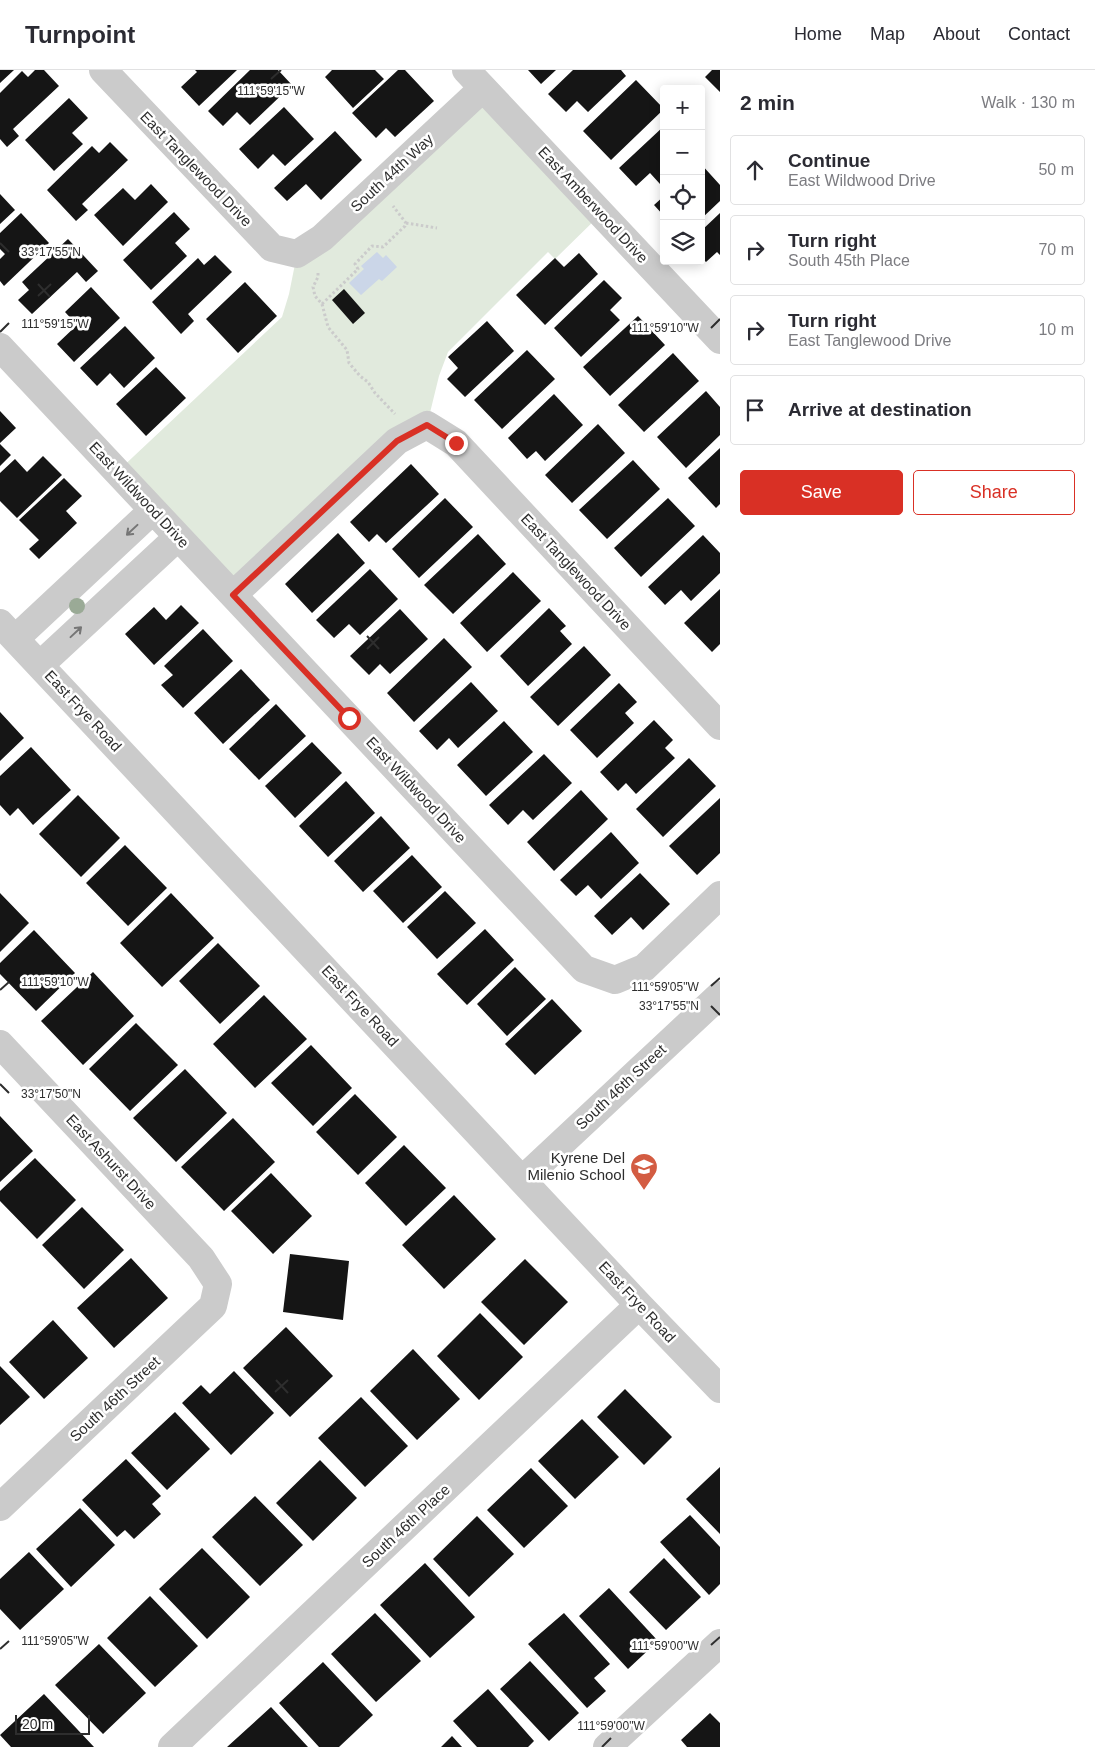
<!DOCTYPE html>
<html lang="en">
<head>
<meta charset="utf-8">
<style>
  body { margin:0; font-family:Arial,sans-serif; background:#f7f7f7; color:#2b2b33 }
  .controls { position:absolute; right:15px; top:15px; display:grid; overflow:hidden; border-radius:5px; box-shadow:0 2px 12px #0003 }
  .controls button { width:45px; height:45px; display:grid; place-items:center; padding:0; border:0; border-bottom:1px solid #e1e1e2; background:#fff; color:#2b2b33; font:25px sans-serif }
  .scale { position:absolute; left:15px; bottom:12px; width:75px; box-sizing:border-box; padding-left:5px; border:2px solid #2e2e2e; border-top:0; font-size:14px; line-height:18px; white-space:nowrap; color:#2e2e2e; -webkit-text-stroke:4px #fff; paint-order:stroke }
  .stop { position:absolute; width:15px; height:15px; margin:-11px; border:4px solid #d93025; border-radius:50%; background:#fff }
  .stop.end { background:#d93025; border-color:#fff; box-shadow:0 1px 5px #0008 }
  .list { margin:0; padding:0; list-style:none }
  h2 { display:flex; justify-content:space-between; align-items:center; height:65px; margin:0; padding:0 20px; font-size:21px }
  h2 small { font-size:16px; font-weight:400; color:#7c7c81 }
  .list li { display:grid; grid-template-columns:32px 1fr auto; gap:15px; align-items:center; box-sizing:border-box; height:70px; margin:0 10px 10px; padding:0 10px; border:1px solid #e1e1e2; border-radius:5px }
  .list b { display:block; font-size:19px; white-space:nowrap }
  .list p { margin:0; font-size:16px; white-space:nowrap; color:#7c7c81 }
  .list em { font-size:16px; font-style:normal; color:#7c7c81 }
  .actions { display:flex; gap:10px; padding:15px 20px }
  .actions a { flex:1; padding:11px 0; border:1px solid #d93025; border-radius:5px; text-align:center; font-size:18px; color:#d93025 }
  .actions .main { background:#d93025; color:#fff }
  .icon { flex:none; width:28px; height:28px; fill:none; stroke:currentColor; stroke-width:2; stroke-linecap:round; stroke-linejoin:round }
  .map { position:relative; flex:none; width:720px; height:1677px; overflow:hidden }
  header { display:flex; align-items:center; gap:30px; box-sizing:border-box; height:70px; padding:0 25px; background:#fff; border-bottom:1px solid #e1e1e2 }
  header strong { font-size:24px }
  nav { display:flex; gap:28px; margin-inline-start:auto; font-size:18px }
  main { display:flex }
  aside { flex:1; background:#fff }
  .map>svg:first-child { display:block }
  .green { fill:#e1eadd }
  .water { fill:#cbd6e8 }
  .building { fill:#151515 }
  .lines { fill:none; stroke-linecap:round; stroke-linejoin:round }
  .path { stroke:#cbcbcb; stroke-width:3; stroke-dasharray:2.5 2.5; stroke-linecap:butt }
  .minor { stroke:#cbcbcb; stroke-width:28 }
  .tree { fill:#9aaa96 }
  .oneway { stroke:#757575 }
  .route { stroke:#d93025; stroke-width:6 }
  .ticks { fill:none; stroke:#2e2e2e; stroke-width:2 }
  .labels { text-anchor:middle; stroke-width:5; stroke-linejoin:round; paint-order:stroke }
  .street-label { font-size:15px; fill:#2e2e2e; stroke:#fff }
  .poi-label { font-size:15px; fill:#2e2e2e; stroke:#fff; text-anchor:end }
  .ticks-label { font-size:12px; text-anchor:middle; fill:#2e2e2e; stroke:#fff; stroke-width:5; stroke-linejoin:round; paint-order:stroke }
</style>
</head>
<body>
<header>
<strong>Turnpoint</strong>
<nav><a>Home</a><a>Map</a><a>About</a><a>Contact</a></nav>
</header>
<main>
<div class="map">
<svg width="720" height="1677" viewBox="0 0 720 1677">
  <rect width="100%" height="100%" fill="#fff"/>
  <path class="green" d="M483,18l119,125 -47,46 -7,-7 -100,100 -9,24 -12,49 -194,170 -116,-123 165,-155 7,-23 8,-40z"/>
  <path class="water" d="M377,182l6,6 3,-3 11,12 -15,14 -3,-2 -18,16 -12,-12 15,-14 -3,-3z"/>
  <path class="building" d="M0,0h14l-14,13z
    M35,0h9l15,16 -46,43 6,7 -12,11 -7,-8v-46l22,-22 6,6z
    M195,0h42l-38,36 -18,-19 16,-15z
    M250,0h28l14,15 -42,40 -13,-13 -14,14 -15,-15z
    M332,0h43l9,9 -31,29 -28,-31z
    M398,0h7l29,31 -39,36 -9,-9 -10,10 -24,-25z
    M528,0h28l-15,14z
    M573,0h48l5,6 -38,36 -11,-11 -11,11 -18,-18z
    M712,0h8v22l-15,-15z
    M636,10l28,29 -53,51 -28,-29z
    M69,28l19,20 -16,15 11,11 -29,27 -29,-31z
    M284,37l30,32 -29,27 -12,-12 -15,15 -19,-20z
    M664,56v54l-4,4 -10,-11 -14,13 -17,-18z
    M335,61l27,29 -41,40 -15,-16 -19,17 -13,-13z
    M110,72l18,18 -46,44 6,6 -12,11 -29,-31 45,-44 7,7z
    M701,94l19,21v16l-19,18z
    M151,114l17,18 -45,44 -29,-31 29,-27 12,12z
    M0,124l15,16 -15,14z
    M664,126v20l-10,-11z
    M174,142l16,17 -15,14 12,13 -36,34 -28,-30z
    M21,143l28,30 -45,43 -4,-5v-22l5,-5 -5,-5v-16z
    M720,143v42l-3,-3 -11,10 -5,-5v-26z
    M68,169l30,32 -12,11 -9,-10 -45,42 -14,-14 11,-10 -7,-8z
    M579,183l19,21 -53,51 -29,-30 39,-37 9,9z
    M215,185l17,17 -44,42 6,7 -13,13 -29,-32 46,-44 6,7z
    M604,210l18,18 -12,12 10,10 -39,37 -27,-29z
    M245,212l32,34 -39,37 -32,-34z
    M91,217l29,31 -46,44 -17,-18 20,-19 -12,-13z
    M344,219l21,24 -12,11 -21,-24z
    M638,246l27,29 -55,51 -27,-29z
    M487,251l27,30 -49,46 -18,-18 11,-11 -10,-11z
    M125,256l30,32 -31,30 -14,-15 -13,13 -17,-18z
    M527,280l28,29 -53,50 -28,-29z
    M673,283l26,28 -55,51 -26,-27z
    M156,297l30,31 -40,38 -30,-32z
    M706,321l14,16v28l-34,33 -29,-31z
    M554,324l29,31 -38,36 -9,-10 -9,8 -19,-21z
    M0,341l16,17 -16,15z
    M598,354l27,29 -53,50 -27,-28z
    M0,374l11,11 -11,11z
    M720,378v56l-4,4 -28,-30z
    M43,386l19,19 -45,43 -17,-17v-28l15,-14 12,13z
    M633,390l27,29 -53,50 -28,-29z
    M411,394l28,30 -53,49 -9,-9 -8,8 -19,-20z
    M64,408l18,18 -16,15 11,12 -38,36 -10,-10 10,-9 -20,-20z
    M445,428l28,29 -54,51 -27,-29z
    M668,428l27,28 -54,51 -27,-29z
    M338,463l27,30 -53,50 -27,-29z
    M478,464l28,30 -53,50 -29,-29z
    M703,465l17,18v20l-29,28 -10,-11 -16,15 -17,-18z
    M370,499l28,30 -38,36 -11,-11 -15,14 -18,-18z
    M513,502l28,29 -54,51 -27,-29z
    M720,519v55l-8,8 -28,-29z
    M181,535l18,18 -45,42 -29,-31 29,-27 12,13z
    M549,538l17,18 -6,5 12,13 -44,42 -28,-30z
    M400,539l28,30 -38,35 -10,-10 -11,11 -19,-19z
    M203,559l30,32 -50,47 -22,-23 12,-10 -9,-9z
    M444,568l28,29 -58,55 -27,-29z
    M584,576l27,29 -53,51 -28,-29z
    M241,599l29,31 -47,44 -29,-31z
    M471,612l27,29 -40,37 -9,-10 -12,12 -18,-19z
    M619,613l18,19 -12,11 9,10 -37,35 -27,-28z
    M276,634l30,32 -47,44 -30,-31z
    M0,642l24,26 -24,23z
    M654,650l19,20 -8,8 10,10 -39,36 -10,-11 -8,8 -18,-19z
    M504,651l29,31 -47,44 -29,-31z
    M312,672l30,31 -47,45 -30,-32z
    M31,677l40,43 -38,35 -15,-17 -8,8 -10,-11v-29z
    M544,684l28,29 -39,37 -10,-10 -15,15 -19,-20z
    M689,688l27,28 -53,51 -27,-28z
    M346,711l29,32 -47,44 -29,-31z
    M581,720l27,29 -54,52 -27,-29z
    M78,725l42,43 -39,39 -42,-43z
    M720,728v55l-23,22 -28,-29z
    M381,746l29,32 -47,44 -29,-31z
    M611,762l28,31 -38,36 -13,-14 -12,11 -16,-16z
    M125,775l42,43 -39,38 -42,-43z
    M412,785l30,32 -39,36 -30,-32z
    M640,803l30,31 -27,26 -12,-13 -19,18 -18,-19z
    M445,821l31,32 -39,36 -30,-32z
    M0,823l29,30 -29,29z
    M171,823l43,45 -52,49 -42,-44z
    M485,859l29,31 -47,45 -30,-31z
    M34,860l41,43 -39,38 -36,-37v-11z
    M218,873l42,43 -40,38 -41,-43z
    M515,897l31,32 -39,37 -30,-32z
    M93,902l41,44 -51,49 -42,-44z
    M264,925l43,44 -52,49 -42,-44z
    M552,929l30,32 -47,44 -30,-31z
    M136,953l42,42 -48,46 -41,-42z
    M311,975l41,43 -39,38 -42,-43z
    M185,999l42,44 -51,49 -43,-44z
    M355,1024l42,43 -39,38 -42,-43z
    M0,1046l33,35 -33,31z
    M233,1048l42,44 -51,49 -43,-44z
    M404,1075l42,43 -40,38 -41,-43z
    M35,1088l41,42 -39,39 -37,-38v-10z
    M271,1103l41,43 -39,38 -42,-43z
    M454,1125l42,44 -52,50 -42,-44z
    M82,1137l42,43 -40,39 -42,-44z
    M290,1184l59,7 -6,59 -60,-8z
    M131,1188l37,40 -54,50 -37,-40z
    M525,1189l43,43 -44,43 -43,-43z
    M480,1243l43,44 -44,43 -42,-44z
    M53,1250l35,38 -44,41 -35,-37z
    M286,1257l47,49 -43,41 -47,-49z
    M413,1279l47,50 -43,41 -47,-49z
    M0,1296l30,31 -30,28z
    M234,1301l40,42 -43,42 -49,-52 19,-18 9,9z
    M625,1319l47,48 -28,28 -47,-48z
    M361,1327l47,49 -43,41 -47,-49z
    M175,1342l35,37 -43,41 -36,-37z
    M582,1349l37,38 -44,42 -37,-38z
    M126,1389l35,37 -9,8 9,10 -27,25 -9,-9 -8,7 -35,-37z
    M320,1390l37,38 -44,43 -37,-38z
    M720,1397v67l-34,-35z
    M531,1398l37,38 -44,42 -37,-38z
    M255,1426l48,49 -43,41 -48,-49z
    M80,1438l35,37 -44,42 -35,-38z
    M690,1445l30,32v37l-11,11 -49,-53z
    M477,1446l37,38 -45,43 -36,-38z
    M202,1478l48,49 -43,42 -48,-50z
    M29,1482l35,37 -44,41 -20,-21v-30z
    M664,1488l37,39 -35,33 -37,-38z
    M425,1493l50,54 -45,41 -50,-53z
    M609,1518l49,53 -30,28 -49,-53z
    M150,1526l48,50 -43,41 -48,-49z
    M375,1543l46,48 -45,41 -45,-48z
    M564,1543l46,51 -16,14 12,13 -19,17 -59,-64z
    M99,1574l47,49 -43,41 -48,-49z
    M530,1591l49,52 -30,28 -49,-52z
    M323,1592l50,53 -34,32h-20l-40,-44z
    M488,1619l46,52 -6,6h-51l-24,-26z
    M44,1624l50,53h-83l-11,-12z
    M271,1637l37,40h-81z
    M710,1643l10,10v24h-33l-6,-7z
    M452,1666l10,11h-21z"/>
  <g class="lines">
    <path class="path" d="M406,153l31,5
      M318,203v4l-5,10 2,9 7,8 6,23 19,23 2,13 11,13 8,6 7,11 20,21
      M322,234l36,-35 -3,-5 17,-18 11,1 22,-21 1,-3 -13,-17"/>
    <path class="minor" d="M103,0l169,178 25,6 25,-16 161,-150
      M466,0l254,270
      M0,277l584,622 31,11 29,-12 76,-73
      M233,525l164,-154 30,-16 29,18 264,283
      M0,553l639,682 81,84
      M15,569l138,-129
      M40,595l138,-128
      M0,974l201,214 17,26 -5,22 -213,201
      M522,1110l198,-185
      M172,1677l467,-442
      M607,1677l113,-104"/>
  </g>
  <circle class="tree" cx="77" cy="536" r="8"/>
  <defs><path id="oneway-shaft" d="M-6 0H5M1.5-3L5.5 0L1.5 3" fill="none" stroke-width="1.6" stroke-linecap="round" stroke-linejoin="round" transform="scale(1.25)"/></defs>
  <g class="oneway">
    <use href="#oneway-shaft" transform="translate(132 460) rotate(137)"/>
    <use href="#oneway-shaft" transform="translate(76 562) rotate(-43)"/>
  </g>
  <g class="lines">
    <path class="route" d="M349,648l-116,-123 164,-154 30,-16 29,18"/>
  </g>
  <path class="ticks" d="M271,9l10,-9M0,173l9,9M38,214l12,13M38,226l13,-12M711,258l9,-9M0,262l9,-9M367,566l12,13M367,579l12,-12M711,916l9,-8M0,920l9,-8M711,936l9,9M0,1014l9,9M276,1310l12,13M275,1322l13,-12M711,1575l9,-8M0,1579l9,-8M602,1677l9,-9"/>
  <defs>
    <symbol id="school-pin" viewBox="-11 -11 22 30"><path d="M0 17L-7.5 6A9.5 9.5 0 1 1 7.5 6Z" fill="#d35c42" stroke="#fff"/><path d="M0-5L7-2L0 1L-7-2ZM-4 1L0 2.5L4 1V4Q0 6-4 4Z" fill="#fff"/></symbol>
  </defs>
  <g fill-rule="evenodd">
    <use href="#school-pin" x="628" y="1081" width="32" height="43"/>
  </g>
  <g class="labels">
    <g class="street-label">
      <text transform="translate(196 99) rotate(46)" y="5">East Tanglewood Drive</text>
      <text transform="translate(392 103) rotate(-43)" y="5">South 44th Way</text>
      <text transform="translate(593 135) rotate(47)" y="5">East Amberwood Drive</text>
      <text transform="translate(139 425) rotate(47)" y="5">East Wildwood Drive</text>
      <text transform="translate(576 502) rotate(47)" y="5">East Tanglewood Drive</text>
      <text transform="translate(83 641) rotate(47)" y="5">East Frye Road</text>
      <text transform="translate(416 720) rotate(47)" y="5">East Wildwood Drive</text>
      <text transform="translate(360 936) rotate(47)" y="5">East Frye Road</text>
      <text transform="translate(621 1017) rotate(-43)" y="5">South 46th Street</text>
      <text transform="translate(111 1092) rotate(47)" y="5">East Ashurst Drive</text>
      <text transform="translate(637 1232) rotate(47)" y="5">East Frye Road</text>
      <text transform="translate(115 1329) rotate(-43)" y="5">South 46th Street</text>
      <text transform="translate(406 1456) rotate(-43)" y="5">South 46th Place</text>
    </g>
    <g class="poi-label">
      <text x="625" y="1093">Kyrene Del<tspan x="625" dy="17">Milenio School</tspan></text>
    </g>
  </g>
  <g class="ticks-label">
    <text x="271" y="25">111°59'15"W</text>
    <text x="51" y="186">33°17'55"N</text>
    <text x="55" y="258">111°59'15"W</text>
    <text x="665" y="262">111°59'10"W</text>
    <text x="55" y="916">111°59'10"W</text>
    <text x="665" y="921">111°59'05"W</text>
    <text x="669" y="940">33°17'55"N</text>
    <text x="51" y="1028">33°17'50"N</text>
    <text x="55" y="1575">111°59'05"W</text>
    <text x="665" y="1580">111°59'00"W</text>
    <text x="611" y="1660">111°59'00"W</text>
  </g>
</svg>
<div class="controls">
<button>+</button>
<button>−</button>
<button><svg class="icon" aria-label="locate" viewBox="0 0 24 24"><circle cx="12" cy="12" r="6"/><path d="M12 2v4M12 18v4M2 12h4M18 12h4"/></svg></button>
<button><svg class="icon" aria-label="layers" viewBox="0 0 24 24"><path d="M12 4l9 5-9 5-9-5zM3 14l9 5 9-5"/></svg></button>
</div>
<div class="scale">20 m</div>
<div class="stop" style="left:349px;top:648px"></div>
<div class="stop end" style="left:456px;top:373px"></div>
</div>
<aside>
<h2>2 min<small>Walk · 130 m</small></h2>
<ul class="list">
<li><svg class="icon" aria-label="ahead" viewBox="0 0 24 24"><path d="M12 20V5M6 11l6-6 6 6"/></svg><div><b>Continue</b><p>East Wildwood Drive</p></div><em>50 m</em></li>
<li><svg class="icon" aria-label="right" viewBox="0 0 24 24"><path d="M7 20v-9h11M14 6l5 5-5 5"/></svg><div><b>Turn right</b><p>South 45th Place</p></div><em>70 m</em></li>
<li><svg class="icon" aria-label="right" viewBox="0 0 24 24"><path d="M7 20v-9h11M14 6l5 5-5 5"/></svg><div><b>Turn right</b><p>East Tanglewood Drive</p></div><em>10 m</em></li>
<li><svg class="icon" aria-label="arrive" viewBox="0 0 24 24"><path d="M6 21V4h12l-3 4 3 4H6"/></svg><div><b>Arrive at destination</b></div></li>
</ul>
<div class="actions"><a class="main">Save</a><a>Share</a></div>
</aside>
</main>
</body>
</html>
